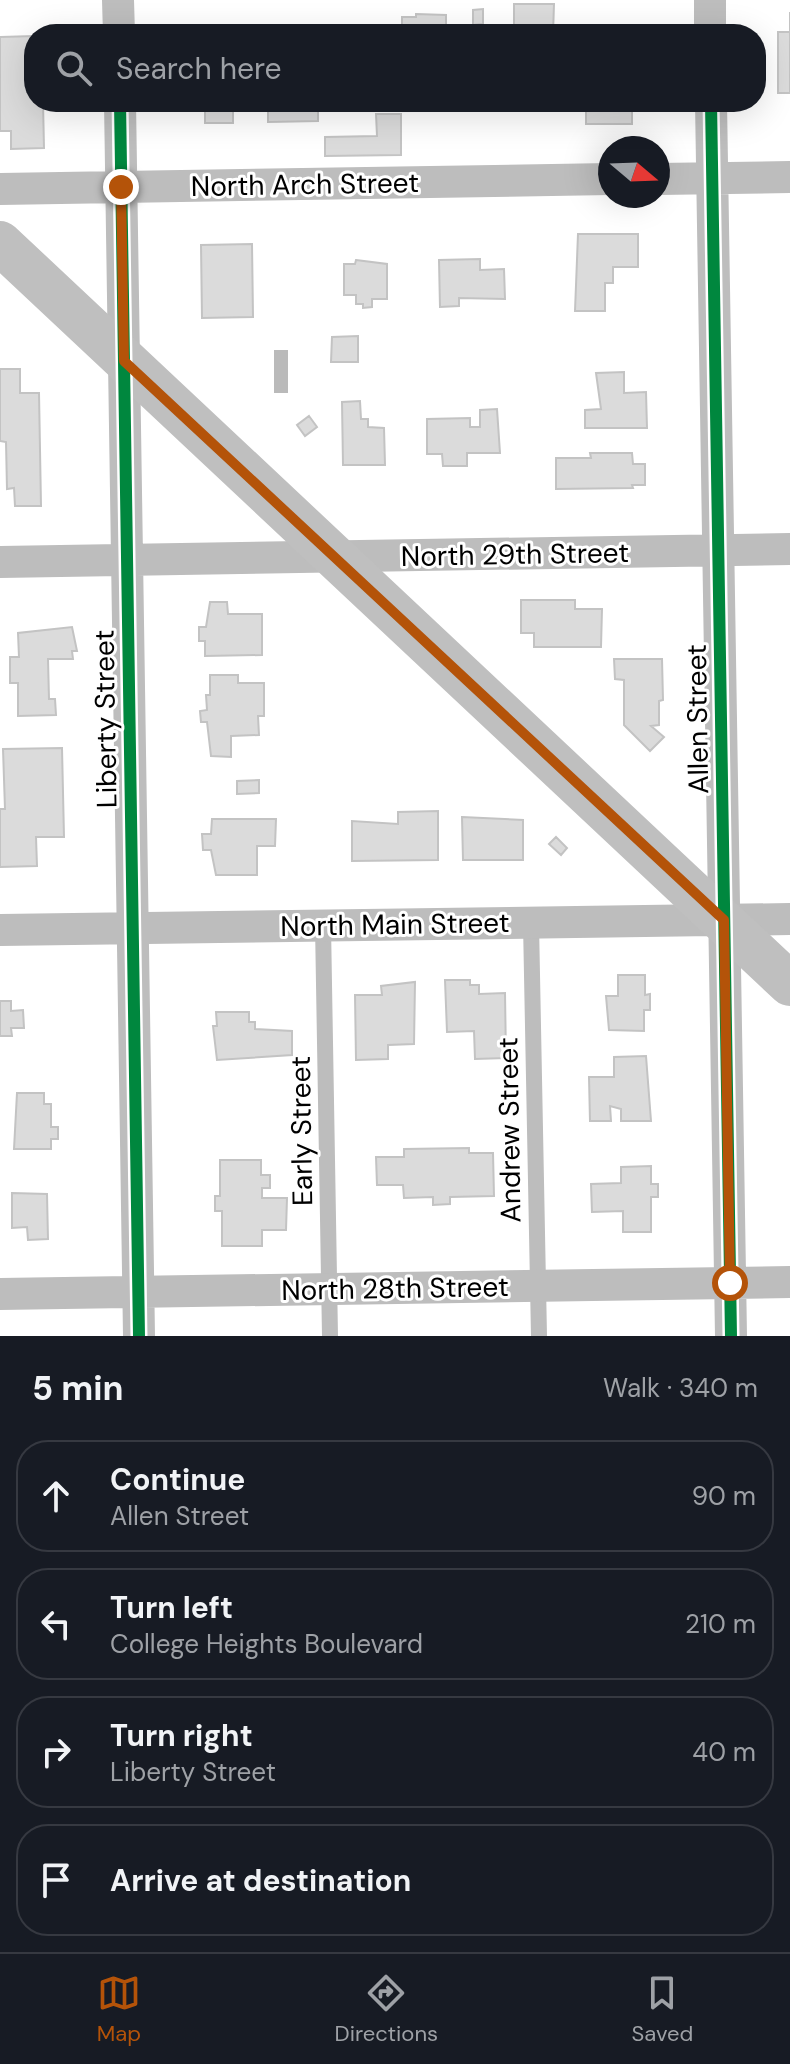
<!DOCTYPE html>
<html lang="en">
<head>
<meta charset="utf-8">
<style>
  body { margin:0; font-family:"DM Sans",sans-serif; background:#20242c; color:#f1f3f6 }
  .compass { position:absolute; left:598px; top:136px; width:72px; height:72px; border-radius:50%; background:#171b24; box-shadow:0 8px 32px #0002; rotate:109deg }
  .stop { position:absolute; width:24px; height:24px; margin:-18px; border:6px solid #b45309; border-radius:50%; background:#fff }
  .stop.end { background:#b45309; border-color:#fff; box-shadow:0 2px 8px #0008 }
  .list { margin:0; padding:0; list-style:none }
  h2 { display:flex; justify-content:space-between; align-items:center; height:104px; margin:0; padding:0 32px; font-size:34px }
  h2 small { font-size:26px; font-weight:400; color:#9ea1a6 }
  .list li { display:grid; grid-template-columns:52px 1fr auto; gap:24px; align-items:center; box-sizing:border-box; height:112px; margin:0 16px 16px; padding:0 16px; border:2px solid #363941; border-radius:32px }
  .list b { display:block; font-size:30px; white-space:nowrap }
  .list p { margin:0; font-size:26px; white-space:nowrap; color:#9ea1a6 }
  .list em { font-size:26px; font-style:normal; color:#9ea1a6 }
  .icon { flex:none; width:44px; height:44px; fill:none; stroke:currentColor; stroke-width:2; stroke-linecap:round; stroke-linejoin:round }
  .map { position:relative; flex:none; width:790px; height:1336px; overflow:hidden }
  .search { position:absolute; background:#171b24; box-shadow:0 8px 32px #0002; left:24px; right:24px; top:24px; height:88px; display:flex; align-items:center; gap:20px; box-sizing:border-box; padding:0 28px; border-radius:32px; color:#9ea1a6; font-size:30px }
  .sheet { height:616px; background:#171b24 }
  nav { display:flex; justify-content:space-around; align-items:center; box-sizing:border-box; height:112px; border-top:2px solid #363941; background:#171b24; font-size:22px; color:#9ea1a6 }
  nav a { display:grid; justify-items:center; gap:4px }
  nav .on { color:#b45309 }
  .map>svg:first-child { display:block }
  .water { fill:#bababa }
  .building { fill:#dbdbdb; stroke:#c3c3c3; stroke-width:2 }
  .lines { fill:none; stroke-linecap:round; stroke-linejoin:round }
  .lane { stroke:#bdbdbd; stroke-width:16 }
  .street { stroke:#bdbdbd; stroke-width:32 }
  .secondary { stroke:#bfbfbf; stroke-width:44 }
  .cycleway-casing { stroke:#fff; stroke-width:17 }
  .cycleway { stroke:#00873e; stroke-width:12 }
  .route { stroke:#b45309; stroke-width:10 }
  .labels { text-anchor:middle; stroke-width:6; stroke-linejoin:round; paint-order:stroke }
  .street-label { font-size:28px; fill:#000; stroke:#fff }
</style>
</head>
<body>
<div class="map">
<svg width="790" height="1336" viewBox="0 0 790 1336">
  <rect width="100%" height="100%" fill="#fff"/>
  <path class="water" d="M274,350h14v43h-14z"/>
  <path class="building" d="M514,4h40l-1,30h-39z
    M483,9v15l-10,1v-15z
    M790,12v81h-12v-61h12z
    M416,14l30,1v19h-44v-17h14z
    M584,29h42v5h-50l8,-1z
    M34,36v66h9l1,46 -33,1v-18h-11v-94z
    M205,102h28v21h-28z
    M268,102h50v19l-50,1z
    M443,102h55v6l-55,1z
    M586,102h46v22h-46z
    M376,114h25v41l-76,1v-19l52,-1z
    M578,234h60v33h-25v16h-8v28h-30z
    M252,244l1,73 -51,1 -1,-73z
    M480,259v11l24,-1 1,30 -46,-1v8l-19,1 -1,-47z
    M356,260l31,4v35h-15v8l-9,1v-4h-7v-9h-12v-31h11z
    M358,336v26h-27l1,-25z
    M0,369h20v24h19l2,113h-26l-1,-18 -7,1 -1,-47 -6,-1z
    M624,372v21l22,-1 1,36h-62v-18l16,-1 -5,-36z
    M360,401l1,18h7v8l16,1 1,37h-42l-1,-63z
    M497,409l3,44h-33v13h-24l-1,-12h-15v-35l43,-1v9h10v-17z
    M309,416l8,11 -12,9 -8,-11z
    M590,453h42l1,11h12v21h-13l1,3 -77,1v-31h35z
    M521,600h54v9h27l-1,38h-67v-14h-13z
    M210,602h17l1,12h34v41l-57,1v-15h-6v-14h7z
    M72,627l5,24h-5l1,8h-25l1,40h6l1,16 -38,1v-33h-8v-26h9l-1,-24z
    M614,659h48l1,41 -4,1v24l-8,1 13,11 -14,14 -26,-26v-45l-9,-1z
    M210,675h28v8h26v33h-6l1,19 -28,1v21l-20,-1 -4,-34h-6l-1,-11 7,-1 -1,-15h4z
    M62,748l2,89h-28l1,29 -37,1v-58h5l-2,-60z
    M259,780v13l-22,1v-13z
    M438,811v49l-86,1v-40l46,3v-12z
    M462,817l61,3v40h-60z
    M212,819h64l-1,27h-18v29h-41l-5,-25h-8l-1,-16h9z
    M556,837l11,11 -6,7 -12,-11z
    M618,975h27v20l5,-1v16h-6v21l-35,-1 -3,-34h12z
    M445,980h25v5h9v9l26,-1 1,65 -31,1 -1,-28 -27,1z
    M415,982l-1,62 -26,1v14l-32,1 -1,-65h27l-1,-9z
    M0,1001h11v10l12,-1 1,18h-13l1,8h-12z
    M216,1012h33v10h6v7l37,2v24l-75,5 -4,-34h4z
    M646,1056l5,65h-30v-12l-11,-3 1,15h-21l-1,-44h25v-20z
    M17,1093h27v11h7v23h7v12h-7v10h-37z
    M469,1148v5h24l1,43 -44,1v7l-17,1v-8l-29,1 -1,-13h-26l-1,-28h28v-8z
    M220,1160h41v15h9v13h-8v10h25l-1,32h-24v16h-40v-35h-7v-15h5z
    M651,1166v18h7v13h-7v35h-28v-21l-31,1 -1,-28 30,-1v-16z
    M12,1193l35,1 1,45 -20,1 -1,-13 -15,1z"/>
  <g class="lines">
    <path class="lane" d="M531,923l8,413
      M323,925l7,411"/>
    <path class="street" d="M118,0l1,34
      M710,0v34
      M120,102l19,1234
      M711,102l20,1234
      M658,179l132,-2
      M0,189l610,-10
      M0,562l790,-13
      M0,930l790,-11
      M0,1294l790,-12"/>
    <path class="secondary" d="M0,243l790,741"/>
    <defs>
      <path id="cycleway" d="M120,102l19,1234
        M711,102l20,1234"/>
    </defs>
    <use href="#cycleway" class="cycleway-casing"/>
    <use href="#cycleway" class="cycleway"/>
  </g>
  <g class="lines">
    <path class="route" d="M121,187l3,174 600,559 6,363"/>
  </g>
  <g class="labels">
    <g class="street-label">
      <text transform="translate(305 184) rotate(-1)" y="10">North Arch Street</text>
      <text transform="translate(515 554) rotate(-1)" y="10">North 29th Street</text>
      <text transform="translate(105 719) rotate(-91)" y="10">Liberty Street</text>
      <text transform="translate(697 719) rotate(-91)" y="10">Allen Street</text>
      <text transform="translate(395 924) rotate(-1)" y="10">North Main Street</text>
      <text transform="translate(509 1130) rotate(-91)" y="10">Andrew Street</text>
      <text transform="translate(301 1131) rotate(-91)" y="10">Early Street</text>
      <text transform="translate(395 1288) rotate(-1)" y="10">North 28th Street</text>
    </g>
  </g>
</svg>
<svg class="compass" viewBox="-18 -18 36 36"><path d="M0-13l5 13h-10z" fill="#e53935"/><path d="M0 13l5-13h-10z" fill="#9ea1a6"/></svg>
<div class="stop" style="left:730px;top:1283px"></div>
<div class="stop end" style="left:121px;top:187px"></div>
<div class="search"><svg class="icon" aria-label="search" viewBox="0 0 24 24"><circle cx="10" cy="10" r="6"/><path d="M15 15l6 6"/></svg>Search here</div>
</div>
<section class="sheet">
<h2>5 min<small>Walk · 340 m</small></h2>
<ul class="list">
<li><svg class="icon" aria-label="ahead" viewBox="0 0 24 24"><path d="M12 20V5M6 11l6-6 6 6"/></svg><div><b>Continue</b><p>Allen Street</p></div><em>90 m</em></li>
<li><svg class="icon" aria-label="left" viewBox="0 0 24 24"><path d="M17 20v-9H6M10 6l-5 5 5 5"/></svg><div><b>Turn left</b><p>College Heights Boulevard</p></div><em>210 m</em></li>
<li><svg class="icon" aria-label="right" viewBox="0 0 24 24"><path d="M7 20v-9h11M14 6l5 5-5 5"/></svg><div><b>Turn right</b><p>Liberty Street</p></div><em>40 m</em></li>
<li><svg class="icon" aria-label="arrive" viewBox="0 0 24 24"><path d="M6 21V4h12l-3 4 3 4H6"/></svg><div><b>Arrive at destination</b></div></li>
</ul>
</section>
<nav>
<a class="on"><svg class="icon" aria-label="map" viewBox="0 0 24 24"><path d="M3 6l6-2 6 2 6-2v14l-6 2-6-2-6 2zM9 4v14M15 6v14"/></svg>Map</a>
<a><svg class="icon" aria-label="directions" viewBox="0 0 24 24"><path d="M12 3l9 9-9 9-9-9zM9 14v-3h6M13 9l2 2-2 2"/></svg>Directions</a>
<a><svg class="icon" aria-label="saved" viewBox="0 0 24 24"><path d="M7 4h10v16l-5-4-5 4z"/></svg>Saved</a>
</nav>
</body>
</html>
